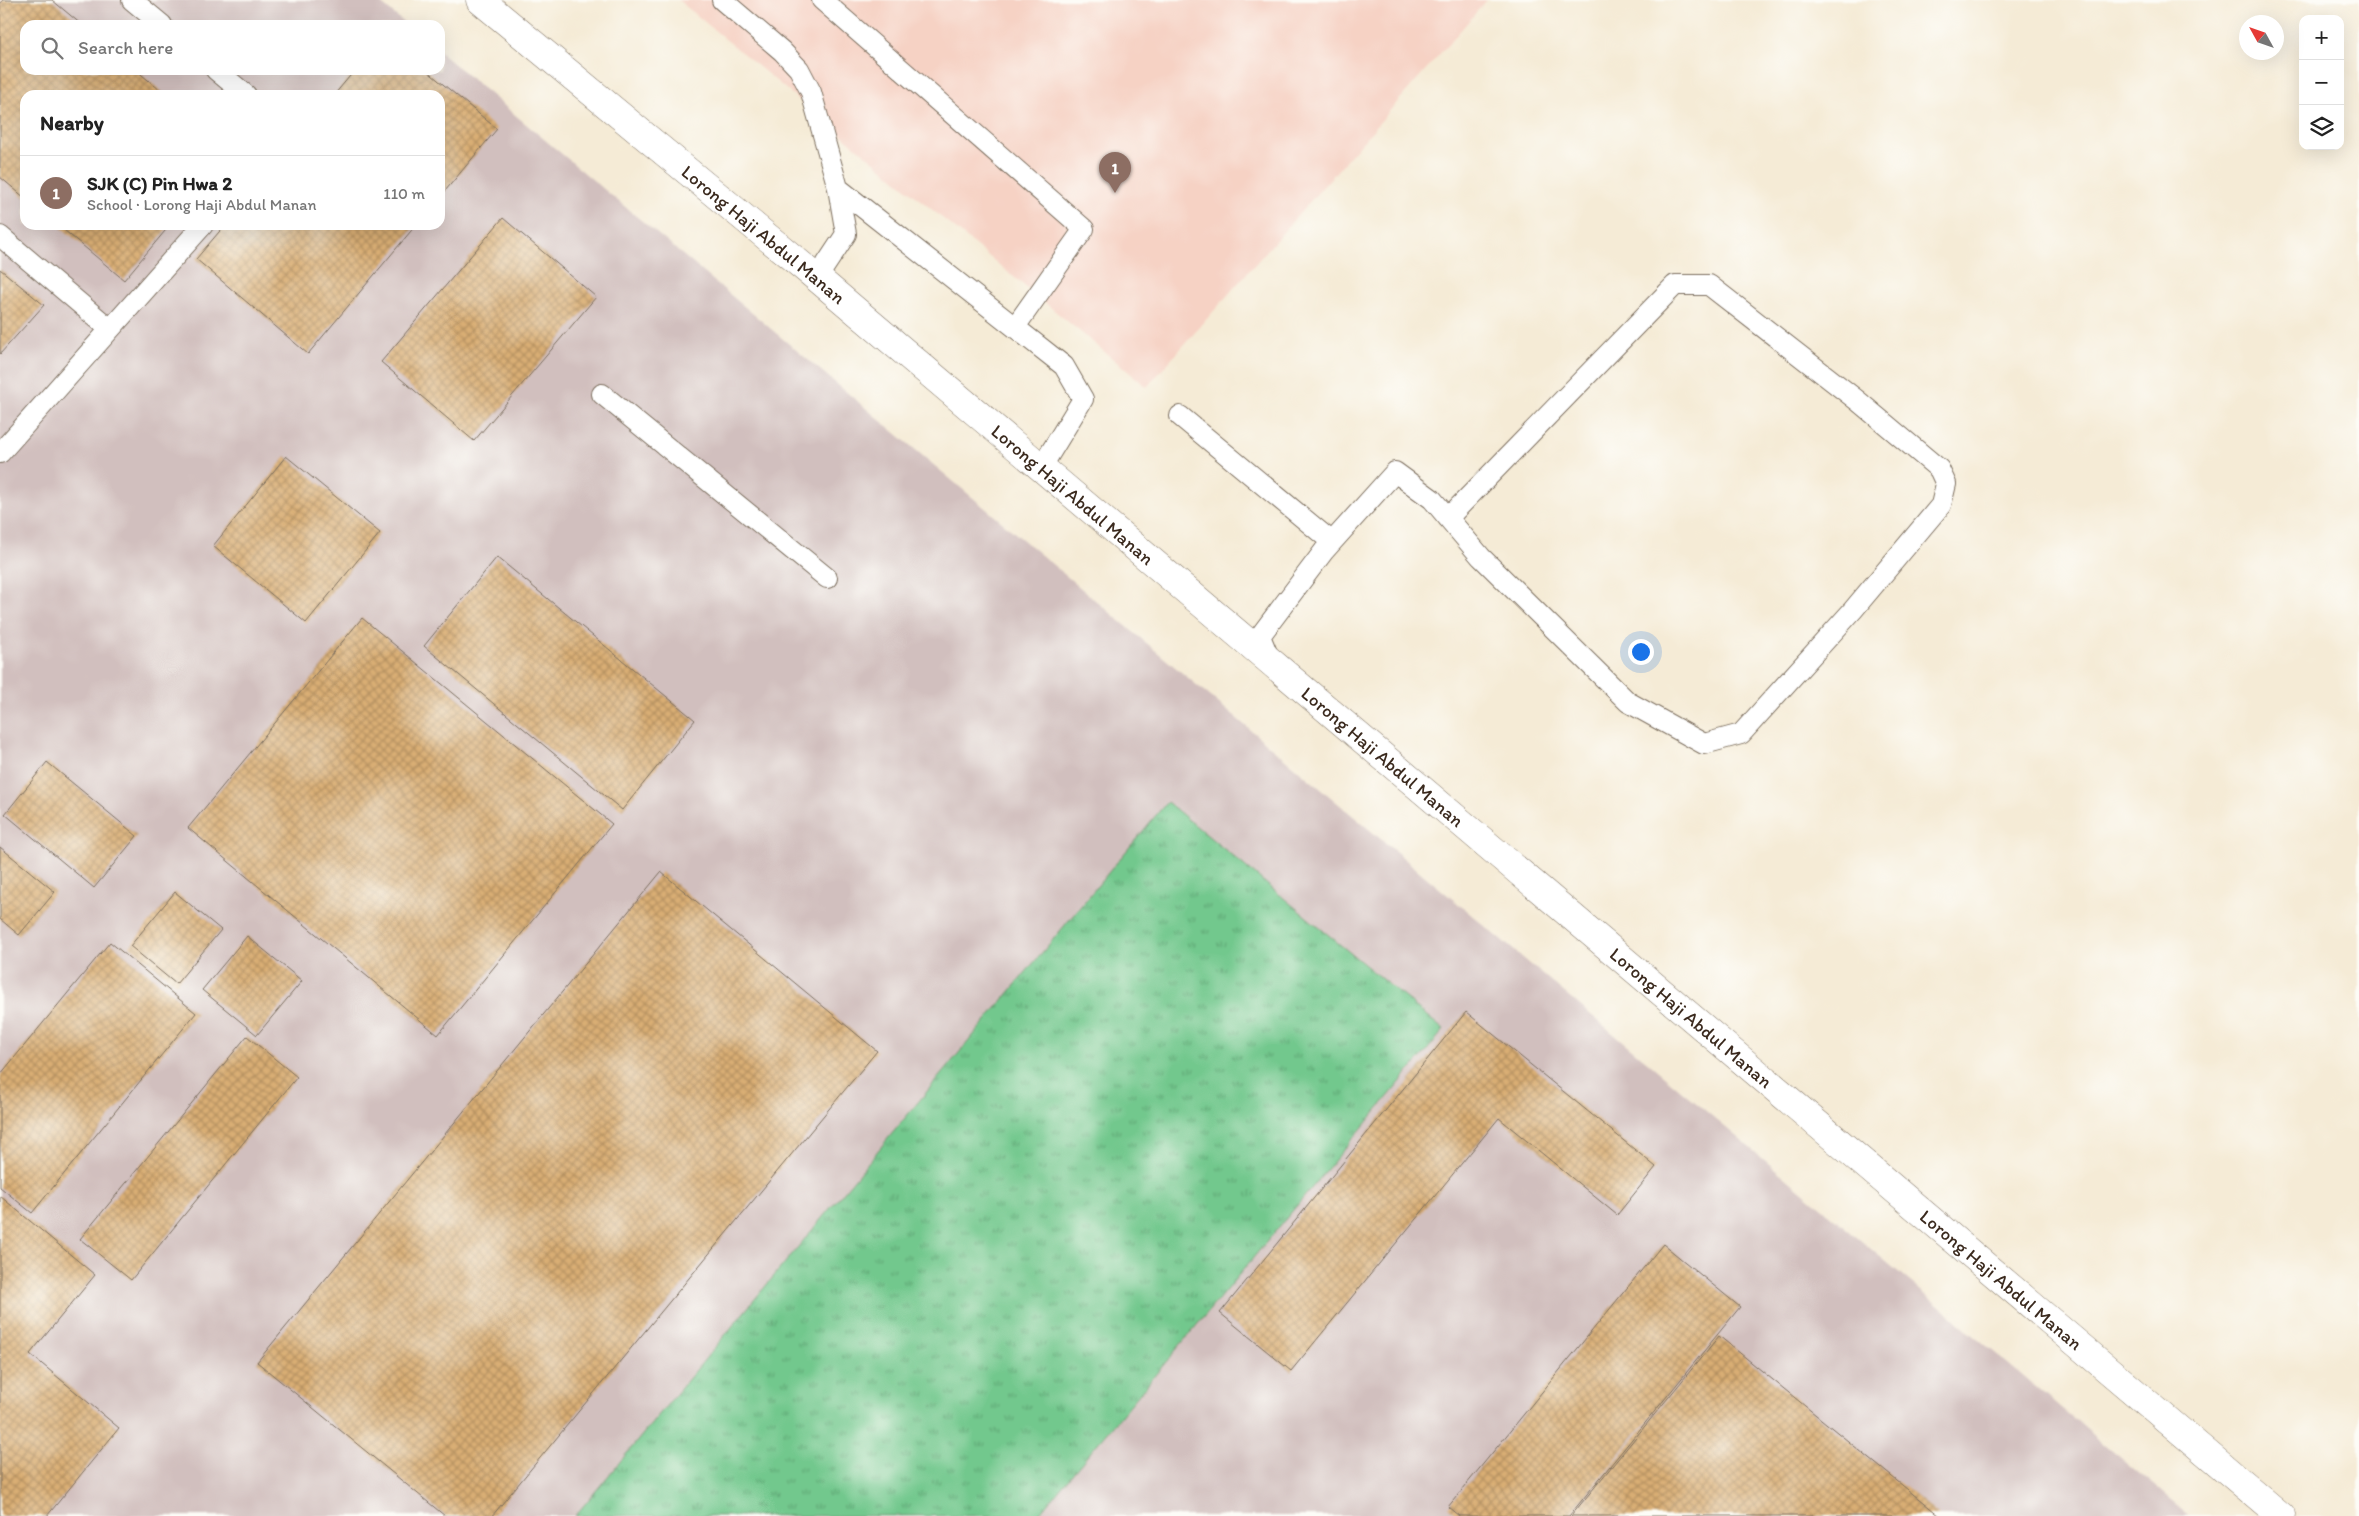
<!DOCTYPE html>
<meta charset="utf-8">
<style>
body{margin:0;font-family:Itim,sans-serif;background:#f2f2f2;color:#222}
.controls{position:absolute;right:15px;top:15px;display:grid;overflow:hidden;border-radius:10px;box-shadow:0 5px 20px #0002}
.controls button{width:45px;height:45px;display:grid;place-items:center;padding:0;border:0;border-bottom:1px solid #e0e0e0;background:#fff;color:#222;font:25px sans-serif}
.compass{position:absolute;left:2239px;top:15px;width:45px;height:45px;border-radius:50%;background:#fff;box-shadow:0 5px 20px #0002;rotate:310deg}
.you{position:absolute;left:1640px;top:651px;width:18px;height:18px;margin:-12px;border:4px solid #fff;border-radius:50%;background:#1a73e8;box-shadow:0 0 0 8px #1a73e833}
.badge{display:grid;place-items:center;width:32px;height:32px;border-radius:50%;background:#111827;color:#fff;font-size:16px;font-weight:700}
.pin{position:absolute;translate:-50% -41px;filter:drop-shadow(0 1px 2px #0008)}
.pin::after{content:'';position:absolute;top:26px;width:18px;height:15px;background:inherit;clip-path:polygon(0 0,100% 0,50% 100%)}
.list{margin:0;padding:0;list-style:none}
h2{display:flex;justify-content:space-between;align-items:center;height:65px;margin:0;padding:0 20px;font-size:21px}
h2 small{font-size:16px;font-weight:400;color:#767676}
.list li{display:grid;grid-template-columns:32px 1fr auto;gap:15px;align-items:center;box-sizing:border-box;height:75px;padding:0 20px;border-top:1px solid #e0e0e0}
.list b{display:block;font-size:19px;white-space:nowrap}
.list p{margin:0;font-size:16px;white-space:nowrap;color:#767676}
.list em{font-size:16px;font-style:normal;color:#767676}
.icon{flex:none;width:28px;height:28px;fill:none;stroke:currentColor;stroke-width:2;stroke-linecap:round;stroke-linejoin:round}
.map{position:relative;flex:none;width:2359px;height:1516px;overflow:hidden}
.search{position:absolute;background:#fff;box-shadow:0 5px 20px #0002;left:20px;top:20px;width:425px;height:55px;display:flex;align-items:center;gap:12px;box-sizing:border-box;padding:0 18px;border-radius:15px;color:#767676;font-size:19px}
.panel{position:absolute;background:#fff;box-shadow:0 5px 20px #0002;left:20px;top:90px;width:425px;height:140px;border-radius:15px}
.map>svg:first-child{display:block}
.built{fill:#f6d2c4}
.industrial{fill:#d1bfbe;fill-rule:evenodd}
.grass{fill:url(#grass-tufts);stroke:#567956}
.building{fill:url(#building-cross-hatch)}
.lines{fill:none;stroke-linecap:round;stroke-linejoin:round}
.service-casing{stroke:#7c6e5e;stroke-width:22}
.tertiary-casing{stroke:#7c6e5e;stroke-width:29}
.service{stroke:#fff;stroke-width:20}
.tertiary{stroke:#fff;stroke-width:28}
.labels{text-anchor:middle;stroke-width:5;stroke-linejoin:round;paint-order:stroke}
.street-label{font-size:19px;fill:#3b2a1e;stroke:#fdfcf7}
</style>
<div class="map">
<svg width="2359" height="1516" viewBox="0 0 2359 1516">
<defs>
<pattern id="grass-tufts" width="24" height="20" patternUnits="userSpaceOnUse" patternTransform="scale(1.25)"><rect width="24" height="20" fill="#72c88d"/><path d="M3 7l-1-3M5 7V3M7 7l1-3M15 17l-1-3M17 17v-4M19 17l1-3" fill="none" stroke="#5fa373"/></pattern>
<pattern id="building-cross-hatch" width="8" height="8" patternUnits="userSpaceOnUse" patternTransform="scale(1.25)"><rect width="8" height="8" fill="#d9ae75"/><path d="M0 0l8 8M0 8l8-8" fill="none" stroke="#b18e5f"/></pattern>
</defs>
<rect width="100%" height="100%" fill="#fdfcf7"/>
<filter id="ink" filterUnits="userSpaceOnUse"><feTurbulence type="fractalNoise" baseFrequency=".02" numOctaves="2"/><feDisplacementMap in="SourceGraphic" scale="10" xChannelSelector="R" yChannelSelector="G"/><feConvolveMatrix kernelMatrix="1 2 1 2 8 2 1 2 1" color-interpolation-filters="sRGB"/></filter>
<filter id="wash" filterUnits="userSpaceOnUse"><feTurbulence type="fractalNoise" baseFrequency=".0096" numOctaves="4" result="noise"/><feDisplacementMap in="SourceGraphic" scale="20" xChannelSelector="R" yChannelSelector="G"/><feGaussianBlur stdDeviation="1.12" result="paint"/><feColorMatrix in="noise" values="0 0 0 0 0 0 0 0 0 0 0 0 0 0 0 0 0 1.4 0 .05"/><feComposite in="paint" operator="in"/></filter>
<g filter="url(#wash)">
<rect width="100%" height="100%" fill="#f5ebd6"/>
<!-- built -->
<path class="built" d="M678,0H1487L1147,387Z"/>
<!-- industrial -->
<path class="industrial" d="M0,0H377L407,25H25V70H440V52L2190,1516H0ZM25,95H440V225H25Z"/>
<!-- grass -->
<path class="grass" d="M1167,802L1444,1030L1037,1516H575Z"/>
<g id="blocks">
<!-- building -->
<path class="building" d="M3,0H52L82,25H25V70H136L166,95H25V198L0,177V4Z
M355,70H426L497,129L440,197V95H334Z
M503,218L596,297L474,441L381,362Z
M58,225H170L124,280Z
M225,225H416L308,354L196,259Z
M0,269L44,305L0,354Z
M286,456L380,533L306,623L213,546Z
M497,557L695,720L622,810L424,646Z
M362,618L612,824L438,1035L188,828Z
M47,762L137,836L94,888L5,814Z
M0,847L55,892L19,935L0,919Z
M661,872L877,1051L492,1516H445L257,1362Z
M175,892L221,930L176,984L130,946Z
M247,936L302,981L257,1035L202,990Z
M110,942L196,1013L32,1213L0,1187V1075Z
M1466,1012L1656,1167L1617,1215L1499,1118L1291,1371L1220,1313Z
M247,1036L297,1077L131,1280L80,1239Z
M0,1196L95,1275L30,1354L119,1428L47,1516H0Z
M1663,1244L1740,1307L1569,1516H1459L1448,1507Z
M1719,1336L1940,1516H1571Z"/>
</g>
</g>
<g filter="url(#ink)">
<use href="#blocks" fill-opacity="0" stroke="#7c6e5e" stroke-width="1"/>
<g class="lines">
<defs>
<path id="service" d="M132,0L162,25
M722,0L782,51L799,69L811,92L838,188L846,234L817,278
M822,0L1084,229L1015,327
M216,70L246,95
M838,188L1064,366L1083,399L1041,468
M0,236L110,329
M602,394L827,578
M1180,416L1332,542
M0,453L203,225
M1270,660L1260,636L1324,551L1395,472L1432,499L1481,557L1628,702L1704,744L1741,734L1853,610L1941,505L1946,484L1939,469L1858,401L1709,285H1675L1448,518"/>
<g id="tertiary">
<path id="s1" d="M480,0L817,278L2281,1516"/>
</g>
</defs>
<!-- service casing -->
<use href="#service" class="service-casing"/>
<!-- tertiary casing -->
<use href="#tertiary" class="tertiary-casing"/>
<!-- service -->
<use href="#service" class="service"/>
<!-- tertiary -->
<use href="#tertiary" class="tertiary"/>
</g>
</g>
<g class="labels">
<!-- street labels -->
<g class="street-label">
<text dy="7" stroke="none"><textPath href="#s1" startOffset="368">Lorong Haji Abdul Manan</textPath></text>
<text dy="7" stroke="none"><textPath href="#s1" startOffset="772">Lorong Haji Abdul Manan</textPath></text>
<text dy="7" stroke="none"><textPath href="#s1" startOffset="1178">Lorong Haji Abdul Manan</textPath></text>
<text dy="7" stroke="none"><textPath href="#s1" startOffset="1582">Lorong Haji Abdul Manan</textPath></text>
<text dy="7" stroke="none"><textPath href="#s1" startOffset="1988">Lorong Haji Abdul Manan</textPath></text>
</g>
</g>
</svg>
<div class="controls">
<button>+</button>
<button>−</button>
<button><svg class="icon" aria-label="layers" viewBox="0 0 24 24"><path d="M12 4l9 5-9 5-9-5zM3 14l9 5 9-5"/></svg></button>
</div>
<svg class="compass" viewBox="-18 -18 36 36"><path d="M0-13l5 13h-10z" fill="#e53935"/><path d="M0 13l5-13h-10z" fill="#767676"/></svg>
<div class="you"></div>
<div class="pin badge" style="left:1115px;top:193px;background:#8d6e63">1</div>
<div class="search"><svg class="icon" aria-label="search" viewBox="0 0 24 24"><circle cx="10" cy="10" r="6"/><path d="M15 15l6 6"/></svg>Search here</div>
<section class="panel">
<h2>Nearby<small></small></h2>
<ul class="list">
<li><span class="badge" style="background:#8d6e63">1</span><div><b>SJK (C) Pin Hwa 2</b><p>School · Lorong Haji Abdul Manan</p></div><em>110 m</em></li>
</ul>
</section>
</div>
